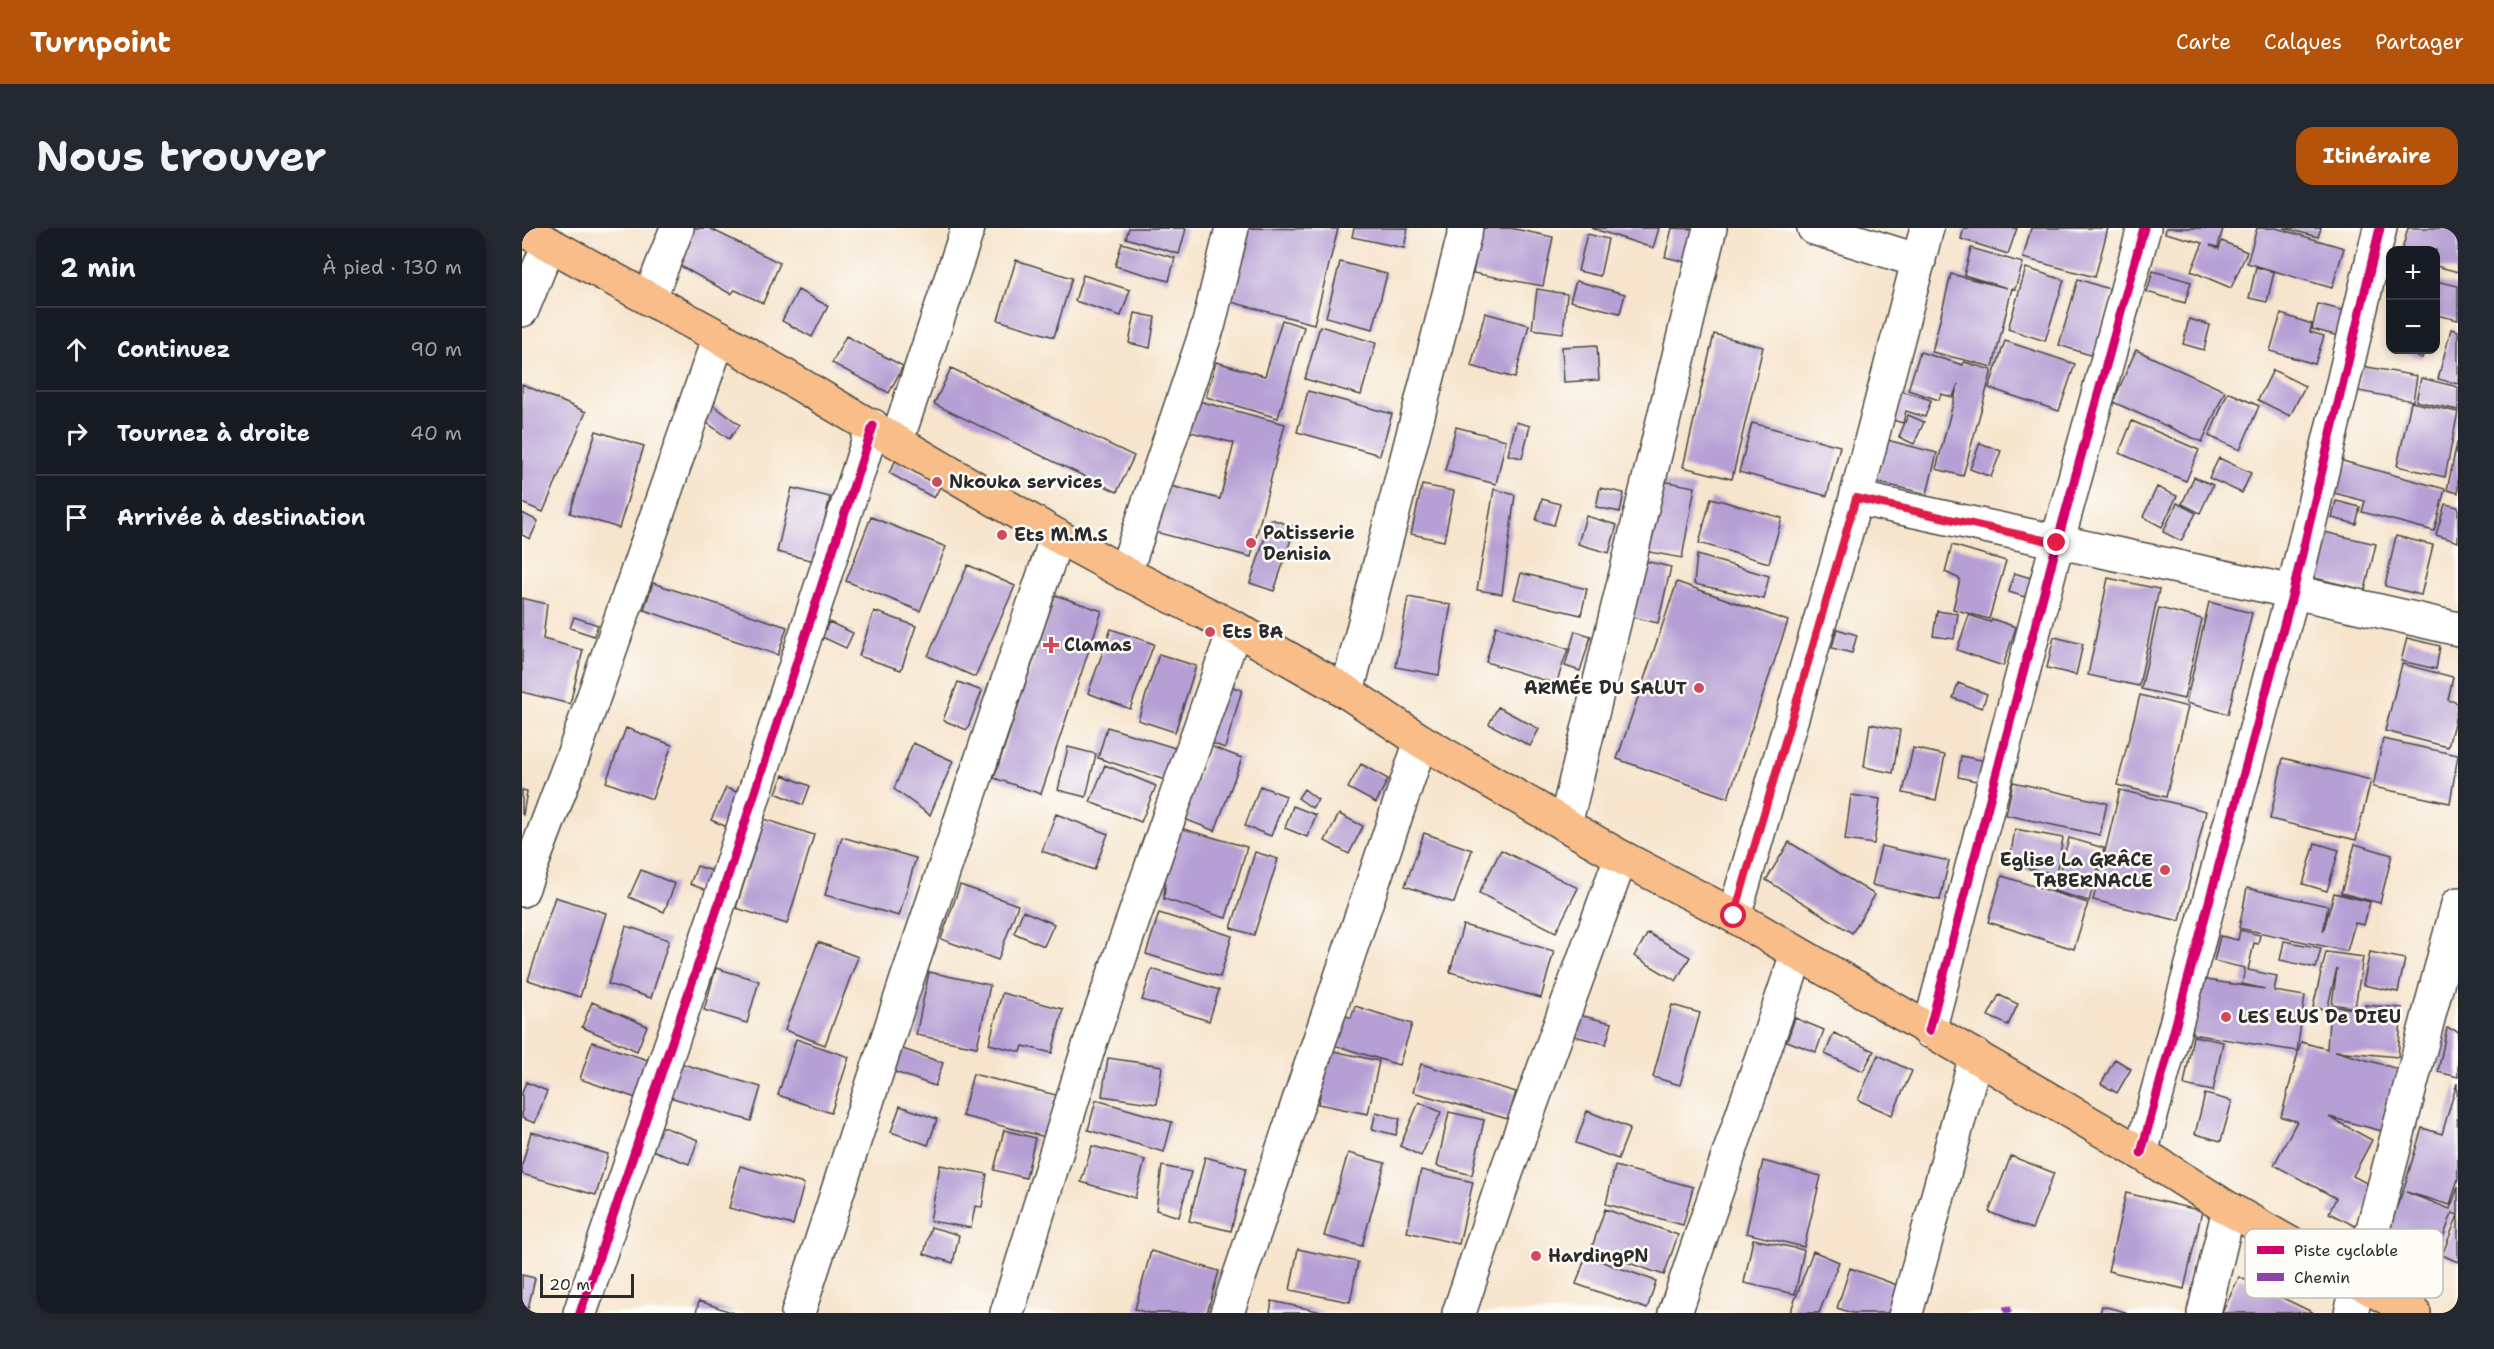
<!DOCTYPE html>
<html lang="fr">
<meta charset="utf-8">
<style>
body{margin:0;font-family:"Shantell Sans",sans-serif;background:#242831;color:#f1f3f6}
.controls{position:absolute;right:18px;top:18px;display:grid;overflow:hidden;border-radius:12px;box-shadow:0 3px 9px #0003}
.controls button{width:54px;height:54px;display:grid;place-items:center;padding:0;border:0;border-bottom:2px solid #363941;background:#171b24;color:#f1f3f6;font:30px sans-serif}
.scale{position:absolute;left:18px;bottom:15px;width:94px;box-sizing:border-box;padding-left:6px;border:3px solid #2b2b2b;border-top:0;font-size:16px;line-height:21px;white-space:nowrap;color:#2b2b2b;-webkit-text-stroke:4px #fdfcf7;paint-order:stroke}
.stop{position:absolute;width:18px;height:18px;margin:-14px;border:4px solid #e11d48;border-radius:50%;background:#fff}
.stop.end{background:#e11d48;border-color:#fff;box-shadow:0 2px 6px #0008}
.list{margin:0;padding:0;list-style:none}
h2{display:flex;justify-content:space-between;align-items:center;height:78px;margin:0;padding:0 24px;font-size:26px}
h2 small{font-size:20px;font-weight:400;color:#9ea1a6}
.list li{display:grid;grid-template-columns:39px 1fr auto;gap:18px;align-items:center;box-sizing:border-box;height:84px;padding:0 24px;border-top:2px solid #363941}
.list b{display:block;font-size:22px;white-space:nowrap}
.list em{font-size:20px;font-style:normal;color:#9ea1a6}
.icon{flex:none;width:33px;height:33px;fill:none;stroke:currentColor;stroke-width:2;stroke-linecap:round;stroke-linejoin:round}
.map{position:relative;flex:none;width:1936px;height:1085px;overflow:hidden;border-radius:18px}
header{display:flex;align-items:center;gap:36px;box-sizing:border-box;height:84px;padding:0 30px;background:#b45309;color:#fff}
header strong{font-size:28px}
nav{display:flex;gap:33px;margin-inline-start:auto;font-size:21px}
.intro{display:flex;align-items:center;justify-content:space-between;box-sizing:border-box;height:144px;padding:0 36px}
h1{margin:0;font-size:42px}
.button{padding:15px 27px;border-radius:18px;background:#b45309;color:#fff;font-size:21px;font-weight:700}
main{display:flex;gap:36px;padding:0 36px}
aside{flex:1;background:#171b24;border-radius:18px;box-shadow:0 3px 9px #0003}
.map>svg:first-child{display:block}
.building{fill:#b69fd4}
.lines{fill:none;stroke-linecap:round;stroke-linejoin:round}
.street-casing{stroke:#494743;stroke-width:36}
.highway-casing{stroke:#494743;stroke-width:36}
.street{stroke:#fff;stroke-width:33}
.highway{stroke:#f8bd89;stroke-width:33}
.quiet{stroke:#8e44ad;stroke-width:8;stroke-dasharray:15 8;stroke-linecap:butt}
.cycleway-casing{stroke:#fdfcf7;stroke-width:13}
.cycleway{stroke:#d6006c;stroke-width:9}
.route{stroke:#e11d48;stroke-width:8}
.poi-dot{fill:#d1495b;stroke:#fdfcf7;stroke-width:2}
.labels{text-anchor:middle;stroke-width:5;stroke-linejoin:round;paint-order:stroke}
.poi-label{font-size:18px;font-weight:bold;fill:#2b2b2b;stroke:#fdfcf7;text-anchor:start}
.key{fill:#fdfcf7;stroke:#bebdba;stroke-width:1.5}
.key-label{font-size:16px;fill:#2b2b2b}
</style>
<header>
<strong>Turnpoint</strong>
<nav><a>Carte</a><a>Calques</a><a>Partager</a></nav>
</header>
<div class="intro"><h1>Nous trouver</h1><a class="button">Itinéraire</a></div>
<main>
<aside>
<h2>2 min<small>À pied · 130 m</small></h2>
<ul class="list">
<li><svg class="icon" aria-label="ahead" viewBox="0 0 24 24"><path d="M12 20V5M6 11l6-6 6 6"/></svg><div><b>Continuez</b></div><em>90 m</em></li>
<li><svg class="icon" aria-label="right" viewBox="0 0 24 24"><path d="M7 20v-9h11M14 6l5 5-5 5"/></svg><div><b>Tournez à droite</b></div><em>40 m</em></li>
<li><svg class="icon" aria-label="arrive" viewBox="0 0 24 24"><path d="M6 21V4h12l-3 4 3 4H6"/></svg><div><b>Arrivée à destination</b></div></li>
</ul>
</aside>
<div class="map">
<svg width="1936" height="1085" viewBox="0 0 1936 1085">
<rect width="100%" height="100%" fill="#fdfcf7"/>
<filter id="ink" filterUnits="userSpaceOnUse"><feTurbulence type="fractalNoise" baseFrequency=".0167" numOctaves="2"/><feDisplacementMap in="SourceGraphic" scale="12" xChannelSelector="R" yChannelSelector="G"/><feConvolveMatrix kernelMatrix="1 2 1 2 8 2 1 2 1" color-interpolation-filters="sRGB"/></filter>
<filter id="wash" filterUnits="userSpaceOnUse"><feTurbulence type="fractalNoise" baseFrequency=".008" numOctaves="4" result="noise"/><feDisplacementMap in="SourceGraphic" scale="24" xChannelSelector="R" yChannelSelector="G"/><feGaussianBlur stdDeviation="1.35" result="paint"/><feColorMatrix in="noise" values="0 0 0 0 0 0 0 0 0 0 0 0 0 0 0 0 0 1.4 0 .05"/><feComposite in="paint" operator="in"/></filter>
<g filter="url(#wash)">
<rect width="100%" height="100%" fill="#f6e4cc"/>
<g id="blocks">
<!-- building -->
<path class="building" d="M164,0H187L258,35L241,75L213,62L209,66L153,35Z
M607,0H661L664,1L657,26L604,10Z
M727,0L816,1L792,96L709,74Z
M832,0H886L882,20L830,9Z
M960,0H988L1031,9L1021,58L951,45Z
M1069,0H1137L1131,20Z
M1150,0L1171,1L1164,34L1143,29Z
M1442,0H1495L1486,26L1439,11Z
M1509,0H1586L1573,49L1501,30Z
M1644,0H1701L1696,19L1688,17L1697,21L1700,13L1725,24L1709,60L1669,43L1681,15L1643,5Z
M1735,0H1754L1822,20L1810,60L1725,35Z
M1762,0H1799L1796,9Z
M1886,0H1936V44L1914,38V22H1880Z
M1065,6L1086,11L1078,48L1056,43Z
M600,15L653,30L647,53L593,38Z
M1449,20L1501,35L1493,61L1490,60L1471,139L1410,124L1429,46L1485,60L1442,47Z
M494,32L550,50L532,109L476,92Z
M818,34L865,46L851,101L804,89Z
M1734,39L1752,44L1745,74L1727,70Z
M1504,40L1542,52L1523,113L1486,101Z
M1631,43L1669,54L1663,75L1625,64Z
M561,47L608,62L599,88L553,73Z
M1556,51L1590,62L1571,128L1537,117Z
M1054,53L1103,66L1098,85L1048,73Z
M1914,53L1936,58V92L1914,87Z
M1015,61L1045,66L1041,105L1010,101Z
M276,62L306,78L290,109L260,93Z
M1796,76L1823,83L1817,108L1790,101Z
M613,85L633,89L628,120L607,115Z
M963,85L1007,97L993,150L949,138Z
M1759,86L1790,96L1788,104L1802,108L1793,136L1748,123Z
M1667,91L1688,97L1682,122L1661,116Z
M760,92L782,99L756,190L684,169L694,134L743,148Z
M798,98L854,115L839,167L783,151Z
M1929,101L1936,103V156L1916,151Z
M1192,106L1241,119L1210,251L1161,239Z
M324,108L381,138L367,165L310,135Z
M1483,113L1553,136L1537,183L1467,160Z
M1075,117L1077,152L1042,154L1040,119Z
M1614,122L1703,163L1680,214L1591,174Z
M1874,122H1903L1900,130Z
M1398,124L1441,137L1442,134L1470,142L1441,248L1414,241L1436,156L1431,169L1419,166L1417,172L1386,162Z
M1840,138L1895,148L1891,173L1836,163Z
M429,140L612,228L595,264L412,176Z
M1751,142L1783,158L1768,188L1736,172Z
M1899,150L1936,159V182L1894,173Z
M0,156L64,184L21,284L0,275Z
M1373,161L1409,172L1403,189L1384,183L1381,195L1364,190Z
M786,163L870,186L858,227L775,204Z
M1706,164L1737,178L1718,222L1687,208Z
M669,171L763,196L729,329L633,304L645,257L698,271L712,215L661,202Z
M1889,174L1936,184L1923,249L1875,238Z
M191,177L218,197L207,211L180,191Z
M1386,187L1402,194L1392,216L1377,209Z
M1610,193L1677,222L1664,253L1597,225Z
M994,194L1008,198L1000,230L986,227Z
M1230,195L1318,218L1305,268L1217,244Z
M934,199L984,212L974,256L923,243Z
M74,203L122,218L97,300L48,285Z
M1365,212L1415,225L1405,266L1354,254Z
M1458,215L1479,223L1469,249L1448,241Z
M1935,215H1936V265L1925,262Z
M1697,230L1729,245L1720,265L1687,250Z
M374,232L419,257L412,270L367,245Z
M1817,232L1923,261L1912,303L1840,284L1843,273L1808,264Z
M1672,249L1691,257L1678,285L1660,276Z
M1140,253L1173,259L1160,330L1127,324Z
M900,257L932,263L922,313L889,306Z
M1635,259L1655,268L1640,299L1621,289Z
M270,260L308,269L293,333L255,324Z
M1078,260L1102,265L1098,284L1074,279Z
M972,261L993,267L980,366L955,362Z
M1189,270L1260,290L1247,335L1177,315Z
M1020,271L1038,276L1032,297L1014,292Z
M1814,273L1838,279L1834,296L1810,290Z
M1655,275L1674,285L1659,313L1641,304Z
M1923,276L1936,279V314L1914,307Z
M0,285L16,293L8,311L0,307Z
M1064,288L1095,297L1087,325L1056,316Z
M349,289L424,319L398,383L324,353Z
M749,291L773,299L752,363L728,355Z
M1798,303L1854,316L1843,362L1788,349Z
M1874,308L1911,317L1899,367L1863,358Z
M1430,317L1484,333L1467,391L1431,381L1438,351L1423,344Z
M1175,327L1247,348L1242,371L1172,356Z
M1123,333L1149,339L1136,395L1110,389Z
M446,337L493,358L453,449L406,428Z
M999,345L1065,361L1059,387L992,371Z
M1492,345L1509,350L1503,369L1487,364Z
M1586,350L1637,361L1617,458L1566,447Z
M1155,354L1266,393L1206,570L1095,531Z
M131,355L265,399L256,427L122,382Z
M533,367L580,383L519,566L472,550Z
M886,369L929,377L917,447L874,439Z
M0,370L25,376L21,411L61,422L48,476L0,464Z
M1687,374L1730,385L1706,486L1664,475Z
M1637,380L1680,391L1662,471L1619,461Z
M352,383L394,398L379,442L337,428Z
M1415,383L1436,386L1432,411L1411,408Z
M1447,387L1468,394L1470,391L1494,399L1481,438L1435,422Z
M52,389L76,397L72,408L48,400Z
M307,394L331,405L324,420L300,409Z
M974,398L1046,421L1034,456L964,434Z
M589,401L632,416L608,481L566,465Z
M1315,401L1335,407L1330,425L1310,420Z
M1053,403L1069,408L1058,443L1043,438Z
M1532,409L1561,416L1554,447L1525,440Z
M1885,410L1918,418L1914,441L1879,433Z
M637,426L674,438L653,504L616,492Z
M1880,436L1931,449L1926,472L1936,475V479L1926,519L1863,503Z
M436,454L460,463L445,502L421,492Z
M695,454L720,462L703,520L678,511Z
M1436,455L1465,466L1460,480L1431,470Z
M1618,467L1666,479L1644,569L1595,557Z
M976,479L1017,501L1008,518L967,496Z
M1348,496L1378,502L1371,545L1342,539Z
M585,499L653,520L643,552L576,530Z
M104,500L150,517L130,571L84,554Z
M1861,511L1936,527L1928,575L1851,559Z
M391,515L431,533L408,587L372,561Z
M688,518L720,530L693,603L660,590Z
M546,519L574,526L564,569L536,562Z
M1391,520L1423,527L1414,572L1381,565Z
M1439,528L1464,533L1459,554L1436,549Z
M1761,530L1849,552L1834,612L1748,591Z
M839,536L866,551L854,575L826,560Z
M583,537L634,558L619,594L568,574Z
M261,547L288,558L281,577L254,565Z
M1491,554L1585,575L1578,607L1484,587Z
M738,558L764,568L749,608L723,598Z
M204,560L220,566L205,599L189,592Z
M782,561L796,572L790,580L776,570Z
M0,562L5,563L1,587L0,586Z
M1598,562L1684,583L1658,693L1571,672Z
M1329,567L1358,571L1352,616L1323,612Z
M771,578L794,587L785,609L763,600Z
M534,586L586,606L572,642L520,623Z
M817,586L841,598L827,626L803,613Z
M242,591L292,607L265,696L214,680Z
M647,597L725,619L704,690L642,671Z
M1493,601L1541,610L1534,646L1487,637Z
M902,605L950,622L932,675L883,658Z
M320,609L394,630L377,688L303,667Z
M1547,610L1582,620L1567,673L1532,663Z
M1267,614L1353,667L1330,705L1244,652Z
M1793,615L1817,622L1805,663L1781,656Z
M1833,616L1870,627L1858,675L1819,665Z
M1359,618L1427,633L1418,672L1350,657Z
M979,622L1056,660L1034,704L957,665Z
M733,624L756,631L732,707L709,700Z
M175,638L191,643L184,662L168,656Z
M119,642L153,656L142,684L107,669Z
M1480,648L1566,675L1552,721L1466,694Z
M438,657L496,677L476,732L419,711Z
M1725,660L1806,678L1801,704L1812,665L1848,674L1842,697L1833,695L1825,723L1717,700Z
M33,669L84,685L58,769L6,752Z
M501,683L532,696L522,718L492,705Z
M637,685L710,708L698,749L624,726Z
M941,697L1032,723L1019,770L928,744Z
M104,698L147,712L129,770L86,756Z
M1718,702L1738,707L1736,716L1732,715L1726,742L1755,748L1752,763L1783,768L1775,823L1670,806L1678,751L1743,761L1720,756L1723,740L1692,733L1698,708L1716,712Z
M1126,705L1168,729L1154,753L1112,728Z
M1762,713L1799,720L1794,740L1758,732Z
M296,714L336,729L303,817L263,802Z
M1804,724L1841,729L1833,780L1810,776L1815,740L1805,782L1791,779Z
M1848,724L1883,731L1876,764L1841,757Z
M194,740L237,753L225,795L182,782Z
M630,741L697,762L687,793L620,772Z
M407,744L468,757L455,819L394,807Z
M480,765L541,781L530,825L501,818L499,824L467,816Z
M1477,767L1496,776L1486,797L1466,788Z
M70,774L125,798L115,823L60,799Z
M1150,777L1178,785L1158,857L1131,849Z
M1843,777L1880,780L1876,829L1813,823L1876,841L1860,903L1807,889L1850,912L1831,948L1854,960L1833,998L1807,985L1814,970L1752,937L1775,893L1759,889L1779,814L1805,821L1808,778L1842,782Z
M833,778L890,796L877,837L812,817L822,787L829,790Z
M1053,786L1090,795L1084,816L1048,807Z
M1273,790L1302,802L1294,824L1265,813Z
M1925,800L1936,803V849L1916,844Z
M1312,805L1352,823L1341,843L1303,826Z
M1671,808L1701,814L1691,863L1662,857Z
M274,811L327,829L309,885L256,867Z
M70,814L126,832L114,870L58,851Z
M375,819L421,835L413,858L367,842Z
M807,822L857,833L846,886L796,876Z
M1356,827L1390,843L1370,887L1336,872Z
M586,830L640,838L635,876L580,868Z
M1593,831L1609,841L1595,865L1579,856Z
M154,834L239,859L229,893L144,868Z
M899,836L994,864L986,891L891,864Z
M451,846L534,867L524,909L440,888Z
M4,854L25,863L13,895L0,890V865Z
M1935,855L1936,951L1928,977L1884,964L1928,981L1936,959V1034L1920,1027L1936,987L1930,985L1915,1027L1864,1007L1881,963L1900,900L1920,906Z
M1683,866L1710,873L1699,913L1673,906Z
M574,872L650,894L642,924L566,902Z
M897,874L919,884L899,928L878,918Z
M378,878L415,891L406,917L369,904Z
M1065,883L1108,900L1096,931L1054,915Z
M854,884L878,891L874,907L850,901Z
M927,884L962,892L950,947L915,938Z
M136,897L176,912L167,936L127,921Z
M482,902L513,910L504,950L472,942Z
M9,904L86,926L74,967L0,946V937Z
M570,918L623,932L613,970L559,954Z
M826,925L863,935L840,1018L802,1008Z
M1489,928L1532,945L1510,1001L1467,984Z
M683,929L724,940L709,1003L667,993Z
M1241,933L1299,948L1282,1019L1224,1005Z
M418,937L465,946L460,979L453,978L449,1000L408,993Z
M218,938L282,956L271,997L207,980Z
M640,938L669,944L657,989L634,982Z
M1093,938L1171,959L1161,997L1084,976Z
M899,942L951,954L937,1016L885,1004Z
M1604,965L1680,983L1662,1061L1586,1043Z
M1083,981L1156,1007L1142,1047L1069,1022Z
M409,999L437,1007L431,1035L402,1026Z
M1231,1011L1282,1022L1273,1066L1222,1055Z
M776,1021L836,1034L828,1074L768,1062Z
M629,1023L697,1043L685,1085H626L613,1081Z
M1291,1023L1317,1034L1297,1085H1268Z
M1064,1028L1134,1053L1125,1081L1054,1056Z
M1328,1040L1375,1057L1366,1085H1330L1315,1080Z
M0,1047L13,1050L5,1085H0Z
M1717,1049L1792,1085H1700Z
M177,1073L212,1085H174Z
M750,1073L800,1084V1085H748Z
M1580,1078L1604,1084V1085H1578Z"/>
</g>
</g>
<g filter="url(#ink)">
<use href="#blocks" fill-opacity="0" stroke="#494743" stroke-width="1.5"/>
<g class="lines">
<defs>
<path id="street" d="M1292,0L1397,33
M128,69L155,0
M0,82L27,16
M375,212L446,0
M1334,270C1535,315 1736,354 1936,401
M603,345L687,95L710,0
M825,464L944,0
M1043,597L1188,0
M0,662L52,525L197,109
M1212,688L1334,270L1405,0
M1407,803L1535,315L1622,0
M1619,925L1771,364L1858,0
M58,1085L200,666L351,198
M276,1085L384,754L535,308
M485,1085L567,818L713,400
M705,1085L899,513
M937,1085L984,945L1099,629
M1153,1085L1275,726
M1384,1085L1454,828
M1682,1085L1707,981
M1829,1085L1936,676"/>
<path id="highway" d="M0,1L197,109L535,308L603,345L713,400L825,464L899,513L1099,629L1212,688L1619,925L1707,981L1892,1085"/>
</defs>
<!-- street casing -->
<use href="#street" class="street-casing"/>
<!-- highway casing -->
<use href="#highway" class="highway-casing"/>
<!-- street -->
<use href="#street" class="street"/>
<!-- highway -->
<use href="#highway" class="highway"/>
<!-- quiet -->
<path class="quiet" d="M1485,1078L1486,1085"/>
<defs>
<path id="cycleway" d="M1407,803L1535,315L1622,0
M1619,925L1771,364L1858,0
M58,1085L200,666L351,198"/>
</defs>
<!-- cycleway casing -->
<use href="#cycleway" class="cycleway-casing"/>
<!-- cycleway -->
<use href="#cycleway" class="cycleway"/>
</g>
</g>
<g class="lines" filter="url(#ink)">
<!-- route -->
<path class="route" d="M1212,688L1334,270L1535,315"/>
</g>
<!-- markers -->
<g class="poi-dot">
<circle cx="415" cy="254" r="6"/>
<circle cx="480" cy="307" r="6"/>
<circle cx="729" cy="315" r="6"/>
<circle cx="688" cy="404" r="6"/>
<path d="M526 408h6v6h6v6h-6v6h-6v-6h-6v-6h6z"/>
<circle cx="1177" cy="460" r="6"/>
<circle cx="1643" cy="642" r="6"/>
<circle cx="1704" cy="789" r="6"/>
<circle cx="1014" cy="1028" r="6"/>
</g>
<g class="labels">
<!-- poi labels -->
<g class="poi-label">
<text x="427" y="260">Nkouka services</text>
<text x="741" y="311">Patisserie<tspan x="741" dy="21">Denisia</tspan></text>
<text x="492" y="313">Ets M.M.S</text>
<text x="700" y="410">Ets BA</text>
<text x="542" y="423">Clamas</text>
<text x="1165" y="466" text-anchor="end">ARMÉE DU SALUT</text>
<text x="1631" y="638" text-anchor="end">Eglise La GRÂCE<tspan x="1631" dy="21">TABERNACLE</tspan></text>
<text x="1716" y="795">LES ELUS De DIEU</text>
<text x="1026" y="1034">HardingPN</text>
</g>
</g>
<!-- legend -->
<rect x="1723" y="1001" width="198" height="69" rx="9" class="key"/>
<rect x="1735" y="1018" width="27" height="8" fill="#d6006c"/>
<rect x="1735" y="1045" width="27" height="8" fill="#8e44ad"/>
<g class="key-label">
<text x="1772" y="1028">Piste cyclable</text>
<text x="1772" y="1055">Chemin</text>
</g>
</svg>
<div class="controls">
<button>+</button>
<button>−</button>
</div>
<div class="scale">20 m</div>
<div class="stop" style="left:1212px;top:688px"></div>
<div class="stop end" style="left:1535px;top:315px"></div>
</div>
</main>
